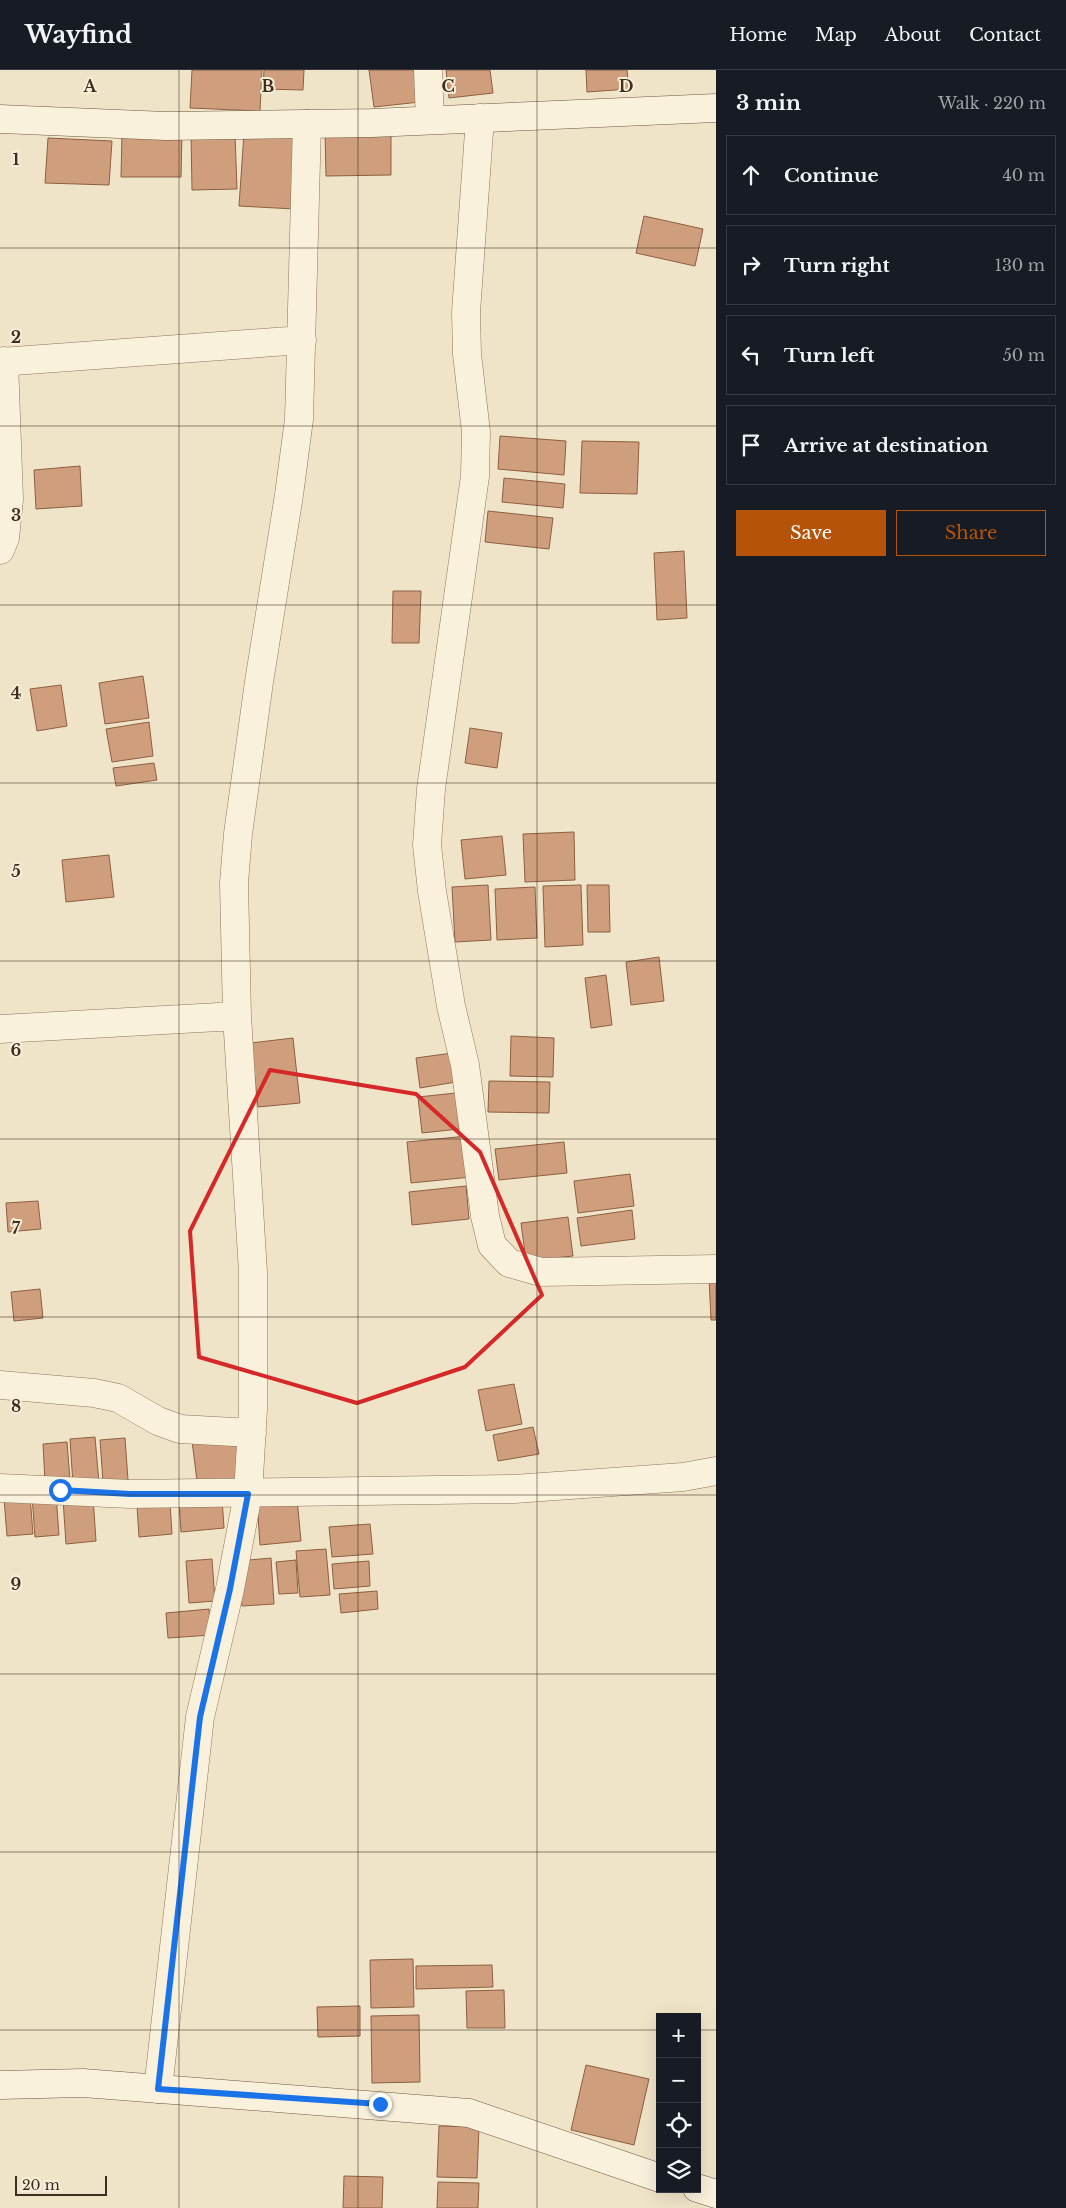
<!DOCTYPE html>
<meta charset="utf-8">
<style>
body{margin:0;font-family:"Libre Baskerville",serif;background:#242831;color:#f1f3f6}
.controls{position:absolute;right:15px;bottom:15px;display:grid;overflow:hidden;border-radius:0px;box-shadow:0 5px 20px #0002}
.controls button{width:45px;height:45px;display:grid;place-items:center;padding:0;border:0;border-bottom:1px solid #363941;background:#171b24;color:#f1f3f6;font:25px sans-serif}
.scale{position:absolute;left:15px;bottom:12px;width:92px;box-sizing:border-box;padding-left:5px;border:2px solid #3d2e20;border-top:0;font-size:14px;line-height:18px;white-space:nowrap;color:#3d2e20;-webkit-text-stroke:4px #f7eed8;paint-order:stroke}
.stop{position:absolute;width:15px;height:15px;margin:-11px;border:4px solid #1a73e8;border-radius:50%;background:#fff}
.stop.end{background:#1a73e8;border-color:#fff;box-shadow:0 1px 5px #0008}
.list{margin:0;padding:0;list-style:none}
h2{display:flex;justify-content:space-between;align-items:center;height:65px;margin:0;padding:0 20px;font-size:21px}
h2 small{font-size:16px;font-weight:400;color:#9ea1a6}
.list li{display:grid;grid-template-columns:32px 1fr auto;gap:15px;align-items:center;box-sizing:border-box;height:80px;margin:0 10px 10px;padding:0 10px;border:1px solid #363941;border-radius:0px}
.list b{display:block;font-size:19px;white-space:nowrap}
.list em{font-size:16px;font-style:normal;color:#9ea1a6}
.actions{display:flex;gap:10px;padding:15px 20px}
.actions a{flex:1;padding:11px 0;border:1px solid #b45309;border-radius:0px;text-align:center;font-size:18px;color:#b45309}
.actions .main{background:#b45309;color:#fff}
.icon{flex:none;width:28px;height:28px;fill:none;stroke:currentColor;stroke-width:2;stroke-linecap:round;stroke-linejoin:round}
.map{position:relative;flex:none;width:716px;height:2138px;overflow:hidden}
header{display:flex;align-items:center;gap:30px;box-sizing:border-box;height:70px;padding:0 25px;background:#171b24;border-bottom:1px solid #363941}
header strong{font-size:24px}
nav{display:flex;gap:28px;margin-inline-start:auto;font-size:18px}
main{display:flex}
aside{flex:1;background:#171b24}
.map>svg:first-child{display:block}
.building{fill:#cf9f7d;stroke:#8d5f41}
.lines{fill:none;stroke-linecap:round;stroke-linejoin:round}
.street-casing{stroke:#8d765c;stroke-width:29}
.secondary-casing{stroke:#6f573f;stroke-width:29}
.street{stroke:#faf1dc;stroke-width:28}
.secondary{stroke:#faf1dc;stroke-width:28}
.route{stroke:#1a73e8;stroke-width:6}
.marked{fill:none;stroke:#d62828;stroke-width:4;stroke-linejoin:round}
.grid{fill:none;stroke:#3d2e20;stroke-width:1;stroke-opacity:0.55}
.grid-label{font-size:16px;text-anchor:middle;font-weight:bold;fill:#3d2e20;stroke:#f7eed8;stroke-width:4;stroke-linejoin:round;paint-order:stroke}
</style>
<header>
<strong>Wayfind</strong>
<nav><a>Home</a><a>Map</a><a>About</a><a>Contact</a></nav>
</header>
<main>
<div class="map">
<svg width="716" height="2138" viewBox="0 0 716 2138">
<rect width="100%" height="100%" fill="#f0e4c8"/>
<!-- building -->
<path class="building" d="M192,0H262L260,41L190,38Z
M264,0H304L303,20L263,19Z
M369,0H416L420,32L374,37Z
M446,0H490L493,23L449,28Z
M586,0H627L629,19L587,22Z
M182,62L181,107H121L122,63Z
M391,62V105L326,106L325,63Z
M244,63L299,67L294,139L239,136Z
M235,64L237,119L192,120L191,65Z
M48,68L112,71L109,115L45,113Z
M644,146L703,159L695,196L636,183Z
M500,366L566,371L564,405L498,399Z
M582,371L639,372L637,424L580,423Z
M80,396L82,436L36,439L34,400Z
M504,408L565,414L563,438L502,432Z
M488,441L553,448L549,479L485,472Z
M684,481L687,548L657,550L654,483Z
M393,521H421L419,573H392Z
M143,606L149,648L105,654L99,613Z
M61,615L67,656L37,661L30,619Z
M149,652L153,686L112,692L106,659Z
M470,658L502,663L497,698L465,693Z
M154,693L157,710L116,716L113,698Z
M574,762L575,810L525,812L523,764Z
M502,766L506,805L465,809L461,770Z
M109,785L114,827L66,832L62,790Z
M488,815L491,870L455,872L452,817Z
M581,815L583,875L545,877L543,816Z
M587,815H609L610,862H588Z
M535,817L537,868L497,870L495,819Z
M659,887L664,931L631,935L626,892Z
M606,905L612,955L591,958L585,908Z
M511,966L554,968L553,1007L510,1006Z
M293,968L300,1033L258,1037L251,973Z
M452,983L456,1012L420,1018L416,988Z
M489,1011L550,1012L549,1043L488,1042Z
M465,1022L469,1058L422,1063L418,1027Z
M467,1066L471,1107L411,1113L407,1072Z
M564,1072L567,1103L499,1110L495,1079Z
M630,1104L634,1136L578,1143L574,1111Z
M466,1116L469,1149L412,1155L409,1122Z
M38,1131L41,1159L8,1162L6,1133Z
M632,1140L635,1169L581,1176L577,1148Z
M568,1147L573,1186L526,1191L521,1153Z
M716,1207V1250H711L709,1208Z
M40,1219L43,1248L14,1251L11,1222Z
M514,1314L522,1354L486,1361L478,1320Z
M533,1357L539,1384L498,1391L493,1365Z
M235,1366L241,1414L198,1419L192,1371Z
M95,1367L99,1413L73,1415L70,1369Z
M125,1368L128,1410L103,1412L100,1370Z
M67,1372L70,1410L45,1412L43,1374Z
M56,1424L59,1465L35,1467L32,1426Z
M30,1426L33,1464L7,1466L4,1428Z
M93,1427L96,1471L66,1474L63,1429Z
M222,1428L224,1458L181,1462L179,1432Z
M297,1428L301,1471L260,1475L257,1431Z
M170,1433L172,1464L139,1467L137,1436Z
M370,1454L373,1484L332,1487L329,1457Z
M326,1479L330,1525L300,1527L296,1481Z
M271,1488L274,1534L242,1536L238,1491Z
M212,1489L215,1531L189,1533L186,1491Z
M296,1490L298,1523L279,1524L276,1492Z
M369,1491L370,1516L334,1519L332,1494Z
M377,1521L378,1539L341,1543L339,1524Z
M209,1539L211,1565L168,1568L166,1543Z
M413,1889L414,1937L371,1938L370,1890Z
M492,1895L493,1917L416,1919V1896Z
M504,1920L505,1958H467L466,1921Z
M360,1936V1966L318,1967L317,1937Z
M419,1945L420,2012L372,2013L371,1946Z
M586,1995L649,2009L634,2075L571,2060Z
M439,2056L479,2057L477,2108L437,2107Z
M344,2106L383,2107L382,2138H343Z
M438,2112L479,2113L478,2138H437Z"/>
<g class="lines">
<defs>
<path id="street" d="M428,0L430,50
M480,48L466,242L467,284L476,362L475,406L431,719L427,775L432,821L451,936L465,995L485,1146L492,1175L509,1193L541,1202L716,1199
M0,292L302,270
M0,480L5,468L9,429L4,291
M0,959L237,946
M0,1315L94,1323L118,1328L158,1351L180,1359L252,1363
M0,1418L130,1424L514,1419L683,1407L716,1401
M158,2019L200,1647L230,1519L248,1424L253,1339V1202L237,946L234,813L238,764L259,612L289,425L299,349L307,54"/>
<path id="secondary" d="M0,49L166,56L372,53L716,38
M0,2015L83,2013L469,2043L660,2108
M697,2118L716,2124"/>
</defs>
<!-- street casing -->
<use href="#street" class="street-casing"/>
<!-- secondary casing -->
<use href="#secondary" class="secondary-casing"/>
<!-- street -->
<use href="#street" class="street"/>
<!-- secondary -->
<use href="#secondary" class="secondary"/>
</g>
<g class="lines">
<!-- route -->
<path class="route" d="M60,1420L130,1424H248L230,1519L200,1647L158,2019L380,2034"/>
</g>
<!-- marked area -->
<path class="marked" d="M270,1000L416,1024L480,1082L542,1225L465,1297L357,1333L199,1287L190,1161Z"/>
<!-- grid -->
<path class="grid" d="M179,0V2138M358,0V2138M537,0V2138M0,178H716M0,356H716M0,535H716M0,713H716M0,891H716M0,1069H716M0,1247H716M0,1425H716M0,1604H716M0,1782H716M0,1960H660M697,1960H716"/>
<g class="grid-label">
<text x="90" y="22">A</text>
<text x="268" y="22">B</text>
<text x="448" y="22">C</text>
<text x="626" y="22">D</text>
<text x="16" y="95">1</text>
<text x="16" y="273">2</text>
<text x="16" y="451">3</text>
<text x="16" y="629">4</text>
<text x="16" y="807">5</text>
<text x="16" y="986">6</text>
<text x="16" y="1164">7</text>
<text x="16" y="1342">8</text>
<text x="16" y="1520">9</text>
</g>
</svg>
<div class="controls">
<button>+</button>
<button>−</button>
<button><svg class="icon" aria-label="locate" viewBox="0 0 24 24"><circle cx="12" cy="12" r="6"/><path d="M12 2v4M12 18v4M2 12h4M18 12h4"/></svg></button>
<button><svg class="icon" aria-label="layers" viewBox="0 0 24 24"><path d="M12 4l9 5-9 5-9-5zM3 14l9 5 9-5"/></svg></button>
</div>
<div class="scale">20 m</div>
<div class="stop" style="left:60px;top:1420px"></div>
<div class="stop end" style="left:380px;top:2034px"></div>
</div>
<aside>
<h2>3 min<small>Walk · 220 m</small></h2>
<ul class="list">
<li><svg class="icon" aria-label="ahead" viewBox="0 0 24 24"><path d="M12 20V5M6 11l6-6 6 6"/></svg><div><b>Continue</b></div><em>40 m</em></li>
<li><svg class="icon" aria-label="right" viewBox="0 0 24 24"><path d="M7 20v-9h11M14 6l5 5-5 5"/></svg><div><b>Turn right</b></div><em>130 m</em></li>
<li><svg class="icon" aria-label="left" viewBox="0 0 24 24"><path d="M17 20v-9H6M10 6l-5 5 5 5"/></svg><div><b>Turn left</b></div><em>50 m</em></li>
<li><svg class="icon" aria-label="arrive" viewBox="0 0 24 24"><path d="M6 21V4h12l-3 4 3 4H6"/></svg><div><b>Arrive at destination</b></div></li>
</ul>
<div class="actions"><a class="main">Save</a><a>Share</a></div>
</aside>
</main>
